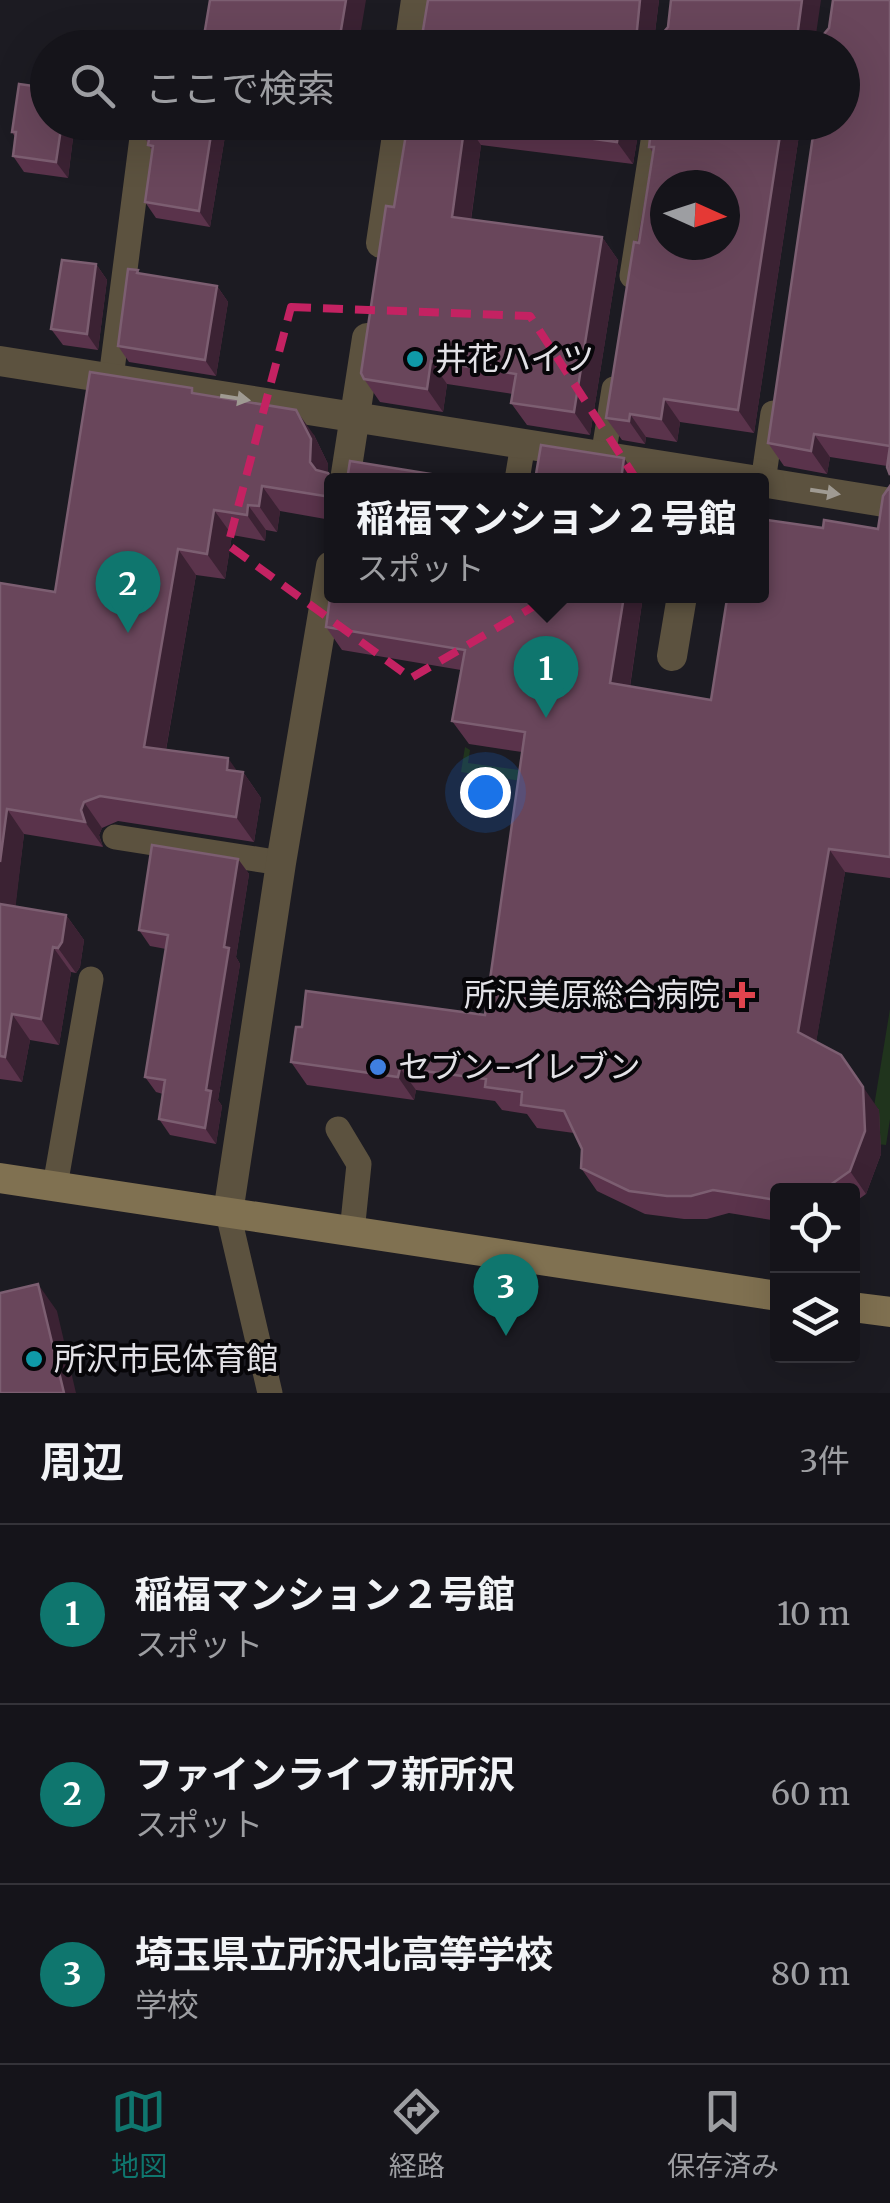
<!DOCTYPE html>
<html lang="ja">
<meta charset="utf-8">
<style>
body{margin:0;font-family:Merriweather,"Noto Sans JP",serif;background:#222127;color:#f1f3f6}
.controls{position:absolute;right:30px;bottom:30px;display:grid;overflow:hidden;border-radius:10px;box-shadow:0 10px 40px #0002}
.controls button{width:90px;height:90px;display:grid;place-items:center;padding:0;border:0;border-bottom:2px solid #343339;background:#15141a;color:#f1f3f6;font:50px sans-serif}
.compass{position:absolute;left:650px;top:170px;width:90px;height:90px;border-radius:50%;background:#15141a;box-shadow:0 10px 40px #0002;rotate:93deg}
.you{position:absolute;left:485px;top:792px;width:35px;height:35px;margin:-25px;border:8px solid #fff;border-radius:50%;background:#1a73e8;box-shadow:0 0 0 15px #1a73e833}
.badge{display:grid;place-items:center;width:65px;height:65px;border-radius:50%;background:#0f766e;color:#fff;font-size:32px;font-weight:700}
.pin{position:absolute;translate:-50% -82px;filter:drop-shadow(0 2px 5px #0008)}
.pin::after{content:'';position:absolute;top:52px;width:35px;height:30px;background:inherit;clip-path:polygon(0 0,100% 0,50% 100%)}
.popup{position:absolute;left:324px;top:473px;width:445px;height:130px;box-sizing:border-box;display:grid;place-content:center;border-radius:10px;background:#15141a;filter:drop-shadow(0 2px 8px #0005);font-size:32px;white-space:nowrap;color:#9d9ea2}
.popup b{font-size:38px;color:#f1f3f6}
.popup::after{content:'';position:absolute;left:50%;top:100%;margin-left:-20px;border:20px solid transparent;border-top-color:#15141a}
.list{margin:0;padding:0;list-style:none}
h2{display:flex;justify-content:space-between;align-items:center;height:130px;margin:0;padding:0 40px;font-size:42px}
h2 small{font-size:32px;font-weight:400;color:#9d9ea2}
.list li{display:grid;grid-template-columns:65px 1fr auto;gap:30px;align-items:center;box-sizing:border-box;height:180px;padding:0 40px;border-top:2px solid #343339}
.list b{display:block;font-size:38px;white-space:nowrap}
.list p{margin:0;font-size:32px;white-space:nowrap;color:#9d9ea2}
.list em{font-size:32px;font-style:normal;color:#9d9ea2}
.icon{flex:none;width:55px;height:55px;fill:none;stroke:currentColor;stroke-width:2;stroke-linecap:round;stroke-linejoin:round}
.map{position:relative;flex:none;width:890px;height:1393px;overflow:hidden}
.search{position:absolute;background:#15141a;box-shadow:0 10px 40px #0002;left:30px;right:30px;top:30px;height:110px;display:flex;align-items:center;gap:25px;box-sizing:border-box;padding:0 35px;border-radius:55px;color:#9d9ea2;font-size:38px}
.sheet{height:670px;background:#15141a}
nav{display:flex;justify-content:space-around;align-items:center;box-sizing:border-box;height:140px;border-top:2px solid #343339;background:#15141a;font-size:28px;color:#9d9ea2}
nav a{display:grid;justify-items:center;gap:5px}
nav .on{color:#0f766e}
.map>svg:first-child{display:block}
.green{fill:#20341d}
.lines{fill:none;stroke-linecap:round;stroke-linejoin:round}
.lane{stroke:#5c523f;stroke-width:25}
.street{stroke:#5c523f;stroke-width:30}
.secondary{stroke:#807151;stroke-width:30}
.wall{fill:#5a334b}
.shaded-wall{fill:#3b2233}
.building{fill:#69465b;stroke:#7c5e71;stroke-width:2.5;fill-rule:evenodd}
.oneway{fill:#9f9a92}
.marked{fill:none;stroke:#c42262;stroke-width:8;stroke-dasharray:20 12;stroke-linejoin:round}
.culture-dot{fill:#0f9aa8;stroke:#070609;stroke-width:4}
.health-dot{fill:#e0444e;stroke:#070609;stroke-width:4}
.shop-dot{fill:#3f7fe0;stroke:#070609;stroke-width:4}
.labels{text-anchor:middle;stroke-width:8;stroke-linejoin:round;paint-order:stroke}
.poi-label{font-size:32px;fill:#e2e1e6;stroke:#070609;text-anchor:start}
</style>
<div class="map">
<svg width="890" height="1393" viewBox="0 0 890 1393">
<rect width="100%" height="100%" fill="#1c1b22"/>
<!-- green -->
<path class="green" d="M465,747L470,750L468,763L616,783L622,796L461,772Z
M890,1009V1119L886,1145L868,1143Z"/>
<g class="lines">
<!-- lane -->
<path class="lane" d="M632,276L656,122
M111,378L144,122
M603,457L614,389
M517,480L523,444
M763,482L773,413
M115,837L281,863
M338,1129L359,1164L352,1232
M55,1186L91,979
M228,1213L270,1393"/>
<!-- street -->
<path class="street" d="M409,48L416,0
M381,243L399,122
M0,361L752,480
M345,480L367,338
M761,482L890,503
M672,656L682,596
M228,1213L281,863L331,566"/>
<!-- secondary -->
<path class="secondary" d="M0,1178L778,1296
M852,1307L890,1312"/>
</g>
<!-- wall -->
<path class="wall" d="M428,0H659L654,40L818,41L890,0V475L887,466L830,457L827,474L784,466L768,443L842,48H420Z
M48,122H75L68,178L24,172L13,156L15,137L12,132Z
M146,122H221L226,130L210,227L156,218L145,202L152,151L145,138Z
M239,122H268L267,127Z
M273,122H342L340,134Z
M408,122H640L633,164L481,145L471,220L602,237L618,260L590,435L527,425L511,403L513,394L447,384L443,412L380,402L364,379Z
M652,122H801L754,433L680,422L677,442L646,437L645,444L622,440L606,418L653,153L649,147Z
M96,264L107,280L98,350L63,345L51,329Z
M141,274L217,286L228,302L216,376L129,362L118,346Z
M196,393L314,435L328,464V473L331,480V520L280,511L277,532L266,530L265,541L232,535L225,579L196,575L166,750L243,772L261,798L254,842L118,821L102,828L99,835L103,847L24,834L15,907L66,915L84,940L80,967L76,973L71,972L59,1045L30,1040L22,1082L0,1079V583L55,592Z
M890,486V878L845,872L816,1042L879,1110L881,1154L866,1194L852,1204V1190H778V1221L729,1213L707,1219H684L645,1214L597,1191L581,1168L582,1149L574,1133L537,1128L527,1114L502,1110L495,1101L416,1090L414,1100L307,1085L291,1062L485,1015L522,752L469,744L452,721L461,670L342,650L326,627L331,596H643L630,687L711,700L740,601L823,528L878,529Z
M238,859L249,874L236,957L240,964L218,1100L222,1106L216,1144L170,1135L159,1119L163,1094L156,1092L145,1077L166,949L150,946L139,930Z"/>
<!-- shaded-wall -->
<path class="shaded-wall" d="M346,0H366L358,48H338Z
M640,0H659L653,48H649L637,30Z
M802,0H821L814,48H810L798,30Z
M62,122H75L68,178L56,162Z
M213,122H221L226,130L210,227L199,211Z
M332,122H342L340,134Z
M465,122L481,145L468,240L452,217Z
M620,122H640L633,164L617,142Z
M782,122H801L754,433L738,410Z
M602,237L618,260L590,435L574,412Z
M96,264L107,280L98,350L87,334Z
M217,286L228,302L216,376L205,360Z
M431,361L447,384L443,412L427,389Z
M664,399L680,422L677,442L661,419Z
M296,410L314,435L328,464V488L310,462Z
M630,414L646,437L645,444L629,421Z
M814,434L830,457L827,474L811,451Z
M624,458L639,480H621Z
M262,486L280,511L277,532L259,506Z
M248,505L266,530L265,541L247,515Z
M214,510L232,535L225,579L207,554Z
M178,549L196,575L162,772L144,747Z
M624,596H643L627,706L610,683Z
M228,758L242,778L243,772L261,798L254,842L236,817L227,770Z
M84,802L102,828L99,835L103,847L85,822L81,810Z
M7,809L24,834L13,929L0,911V862Z
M829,849L845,872L814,1055L798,1032Z
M238,859L249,874L236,957L240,964L218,1100L222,1106L216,1144L205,1128L206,1090L224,947Z
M66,915L84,940L80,967L76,973L58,948Z
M53,947L71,972L59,1045L41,1019Z
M12,1014L30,1040L22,1082L5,1057Z
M841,1055L879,1110L881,1154L866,1194L850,1171Z
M400,1068L416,1090L414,1100L398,1077Z
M38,1284L57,1311L76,1393H64Z"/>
<!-- building -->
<path class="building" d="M210,0H346L338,48H202Z
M428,0H640L637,30L643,38L657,40L668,27L671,0H802L798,30L803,38L818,41L829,28L833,0H890V475L887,467L890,446L814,434L811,451L768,443L815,122H842V48H420Z
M19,84L48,88V122H62L56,162L13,156L16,132H12Z
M146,122H213L199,211L145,202L153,146L148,145L149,139L145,138Z
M408,122H465L452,217L602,237L574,412L511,403L516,374L431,361L427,389L364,379L361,373L386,206L394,207Z
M470,122H620L617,142Z
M652,122H782L738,410L664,399L661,419L630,414L629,421L606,418L634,242L639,243L654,147H649ZM665,185H725V245H665Z
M62,260L96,264L87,334L51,329Z
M128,269L138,270L137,273L217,286L205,360L118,346Z
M90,372L192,388V393L296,410L311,439L310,462L316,470L328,473L332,480L331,497L262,486L259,506L248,505L247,515L214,510L207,554L178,549L144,747L228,758L227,770L243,772L236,817L100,796L84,802L81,810L85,822L7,809L0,862V583L55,592Z
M541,445L624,458L621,480H535Z
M350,461L456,478V480H347Z
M890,486V857L829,849L798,1032L841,1055L863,1087L865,1131L850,1171L823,1190H778V1200H776L713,1190L691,1196H667L629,1191L581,1168L582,1149L564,1111L521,1105L522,1092L485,1087L486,1079L400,1068L398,1077L291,1062L296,1027H302L306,991L485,1015L525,732L452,721L465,650L326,627L331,590V596H624L610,683L711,700L727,599L740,601L741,596H761V519L823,528L824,520L878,529L883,496Z
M152,845L238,859L224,947L229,948L206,1090L211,1091L205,1128L159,1119L165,1080L145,1077L168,935L139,930Z
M0,904L66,915L62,942L58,948L53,947L41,1019L12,1014L5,1057L0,1056Z
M38,1284L64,1393H0V1293Z"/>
<!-- one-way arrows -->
<defs><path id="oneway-solid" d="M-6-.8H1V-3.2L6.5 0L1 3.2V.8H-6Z" transform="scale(2.5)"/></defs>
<g class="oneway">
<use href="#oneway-solid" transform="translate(235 398) rotate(9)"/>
<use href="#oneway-solid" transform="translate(825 492) rotate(9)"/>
</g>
<!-- marked area -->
<path class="marked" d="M291,307L530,316L668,528L411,678L228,545Z"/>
<!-- markers -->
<g class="culture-dot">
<circle cx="415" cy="359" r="10"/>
<circle cx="34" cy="1359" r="10"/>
</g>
<path class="health-dot" d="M737 980h10v10h10v10h-10v10h-10v-10h-10v-10h10z"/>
<circle class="shop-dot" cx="378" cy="1067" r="10"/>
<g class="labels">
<!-- poi labels -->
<g class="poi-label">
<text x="435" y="370">井花ハイツ</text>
<text x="720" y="1006" text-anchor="end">所沢美原総合病院</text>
<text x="398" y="1078">セブン-イレブン</text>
<text x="54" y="1370">所沢市民体育館</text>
</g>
</g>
</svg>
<div class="controls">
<button><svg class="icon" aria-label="locate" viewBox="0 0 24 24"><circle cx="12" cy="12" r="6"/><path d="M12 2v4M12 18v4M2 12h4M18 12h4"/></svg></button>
<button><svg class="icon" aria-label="layers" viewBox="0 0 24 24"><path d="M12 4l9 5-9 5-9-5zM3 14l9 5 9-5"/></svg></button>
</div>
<svg class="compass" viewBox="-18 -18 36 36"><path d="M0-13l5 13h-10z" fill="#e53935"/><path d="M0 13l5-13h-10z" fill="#9d9ea2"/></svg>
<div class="you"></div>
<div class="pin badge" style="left:546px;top:718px">1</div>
<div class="popup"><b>稲福マンション２号館</b>スポット</div>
<div class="pin badge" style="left:128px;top:633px">2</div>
<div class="pin badge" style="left:506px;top:1336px">3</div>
<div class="search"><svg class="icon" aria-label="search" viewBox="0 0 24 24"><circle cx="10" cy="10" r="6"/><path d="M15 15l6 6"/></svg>ここで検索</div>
</div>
<section class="sheet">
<h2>周辺<small>3件</small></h2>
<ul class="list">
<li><span class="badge">1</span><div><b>稲福マンション２号館</b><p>スポット</p></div><em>10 m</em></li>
<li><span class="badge">2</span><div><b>ファインライフ新所沢</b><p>スポット</p></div><em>60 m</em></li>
<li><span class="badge">3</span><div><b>埼玉県立所沢北高等学校</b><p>学校</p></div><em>80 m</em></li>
</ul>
</section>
<nav>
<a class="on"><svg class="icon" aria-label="map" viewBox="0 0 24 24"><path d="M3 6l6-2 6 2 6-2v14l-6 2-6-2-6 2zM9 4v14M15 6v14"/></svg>地図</a>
<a><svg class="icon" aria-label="directions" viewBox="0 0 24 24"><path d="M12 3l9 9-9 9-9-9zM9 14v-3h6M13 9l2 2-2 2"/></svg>経路</a>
<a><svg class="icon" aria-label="saved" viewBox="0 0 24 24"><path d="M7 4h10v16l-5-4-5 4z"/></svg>保存済み</a>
</nav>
